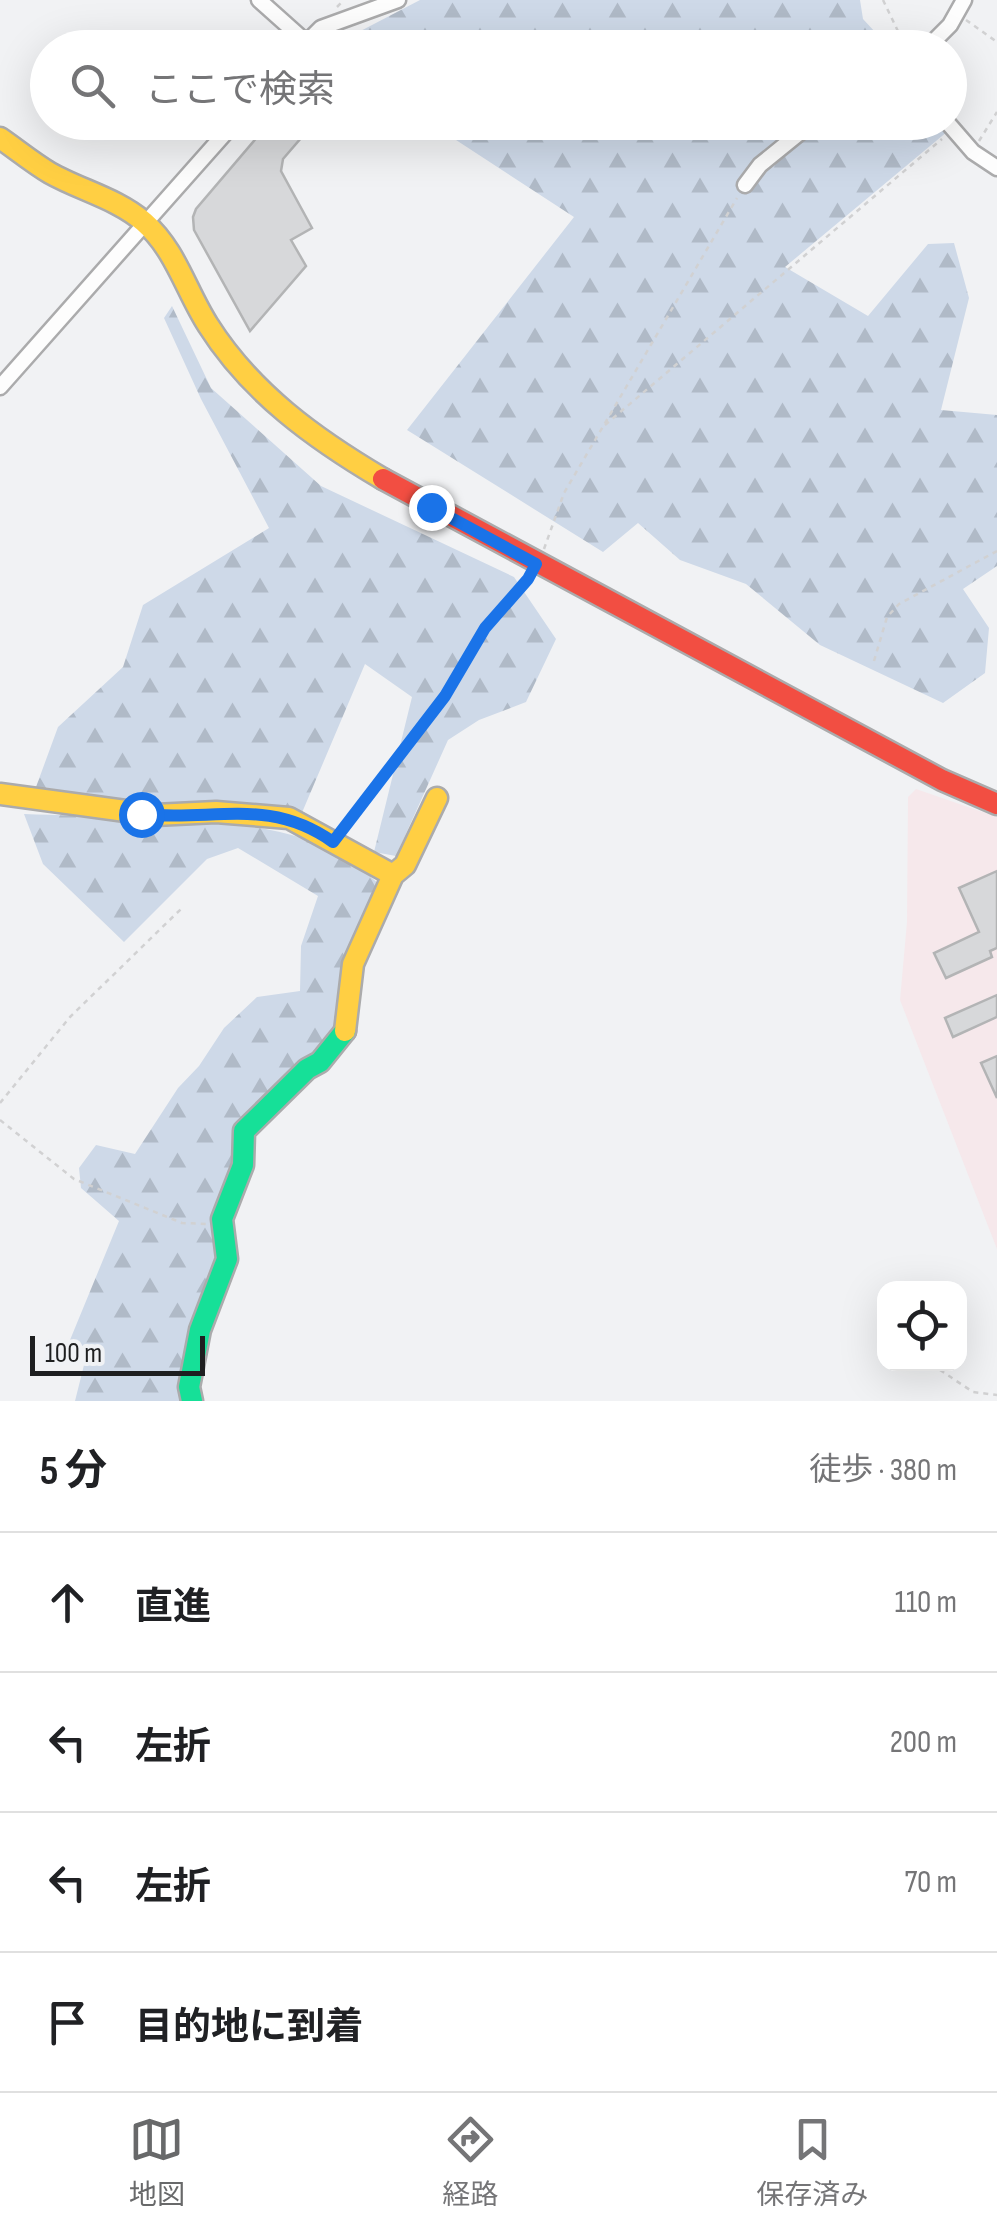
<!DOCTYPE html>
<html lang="ja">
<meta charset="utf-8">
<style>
body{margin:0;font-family:"Sofia Sans Condensed","Noto Sans JP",sans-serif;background:#f6f6f6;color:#202124}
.controls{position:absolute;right:30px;bottom:30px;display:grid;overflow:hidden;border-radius:20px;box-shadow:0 10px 40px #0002}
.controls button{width:90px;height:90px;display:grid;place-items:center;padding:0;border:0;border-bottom:2px solid #e0e0e0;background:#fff;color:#202124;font:50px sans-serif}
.scale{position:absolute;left:30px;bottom:25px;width:175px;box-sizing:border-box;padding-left:10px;border:5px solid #1e1f20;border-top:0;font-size:28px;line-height:35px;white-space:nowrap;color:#1e1f20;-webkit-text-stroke:8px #f0f2f5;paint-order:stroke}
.stop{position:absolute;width:30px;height:30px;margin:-22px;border:8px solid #1a73e8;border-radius:50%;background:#fff}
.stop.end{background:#1a73e8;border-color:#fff;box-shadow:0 2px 10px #0008}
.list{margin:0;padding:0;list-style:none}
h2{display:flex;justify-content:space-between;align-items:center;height:130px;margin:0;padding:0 40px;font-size:42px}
h2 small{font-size:32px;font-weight:400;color:#757577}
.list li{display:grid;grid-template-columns:65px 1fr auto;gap:30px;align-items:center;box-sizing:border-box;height:140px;padding:0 40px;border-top:2px solid #e0e0e0}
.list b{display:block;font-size:38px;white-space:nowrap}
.list em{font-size:32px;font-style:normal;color:#757577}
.icon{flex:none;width:55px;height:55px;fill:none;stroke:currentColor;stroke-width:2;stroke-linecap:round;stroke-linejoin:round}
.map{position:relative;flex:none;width:997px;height:1401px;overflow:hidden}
.search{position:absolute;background:#fff;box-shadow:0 10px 40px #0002;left:30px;right:30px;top:30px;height:110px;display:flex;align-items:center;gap:25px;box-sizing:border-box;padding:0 35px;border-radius:55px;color:#757577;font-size:38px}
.sheet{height:690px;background:#fff}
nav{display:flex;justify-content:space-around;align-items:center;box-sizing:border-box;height:140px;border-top:2px solid #e0e0e0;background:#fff;font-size:28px;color:#757577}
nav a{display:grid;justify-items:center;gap:5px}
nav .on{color:#68696a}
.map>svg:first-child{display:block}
.industrial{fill:#f6e8eb}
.forest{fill:url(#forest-firs)}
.building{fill:#d7d8da;stroke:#b3b4b5;stroke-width:2.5}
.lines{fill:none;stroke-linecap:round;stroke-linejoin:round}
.street-casing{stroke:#ababac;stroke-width:19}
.fast-casing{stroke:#ababac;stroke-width:25}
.slow-casing{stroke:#ababac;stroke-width:25}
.jam-casing{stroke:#ababac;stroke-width:25}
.path{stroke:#d1d1d2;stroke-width:2.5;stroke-dasharray:5 5;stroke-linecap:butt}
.street{stroke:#fdfdfd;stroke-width:14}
.fast{stroke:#16e098;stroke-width:20}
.slow{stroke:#ffcf43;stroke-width:20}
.jam{stroke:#f24e42;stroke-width:20}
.route{stroke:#1a73e8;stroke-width:12}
</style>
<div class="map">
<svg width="997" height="1401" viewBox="0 0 997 1401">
<defs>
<pattern id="forest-firs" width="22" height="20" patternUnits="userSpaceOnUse" patternTransform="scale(2.5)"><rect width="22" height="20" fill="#ced9e8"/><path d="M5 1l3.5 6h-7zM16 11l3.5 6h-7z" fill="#b0bac7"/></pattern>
</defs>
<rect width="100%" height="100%" fill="#f1f2f4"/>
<!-- industrial -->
<path class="industrial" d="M916,789L997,817V1249L900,1000L907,922L908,797Z"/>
<!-- forest -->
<path class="forest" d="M420,0H860L863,19L889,47L359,48L349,37Z
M430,123H942L948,131L785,267L868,316L928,244L954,243L969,298L941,410L997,415V566L963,589L989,628L985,673L943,703L820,645L746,584L680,560L638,523L603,552L407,430L574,217Z
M172,306L211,388L321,486L514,577L556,639L526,702L479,720L448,740L396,856L374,852L412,697L365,664L301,815L151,809L36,787L58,727L123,667L143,605L269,528L201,399L164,318Z
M24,814C115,818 265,811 343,855C356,862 368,875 379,884L335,1036L239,1126L221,1257L186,1401H75L88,1349L70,1340L119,1221L81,1188L79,1168L96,1145L135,1154L178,1088L199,1066L224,1028L257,997L300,991L301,946L318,896L238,848L207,859L124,942L43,864Z"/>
<!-- building -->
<path class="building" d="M270,122H284L301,138L283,159L281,171L312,228L291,240L306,266L250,331L194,230L193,217L196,209Z
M997,871V948L990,951L992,957L946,978L934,953L979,932L959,888Z
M997,995V1017L953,1037L945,1018Z
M997,1056V1098L981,1063Z"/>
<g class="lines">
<defs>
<path id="street" d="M259,0L306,42
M301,48L321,28L398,0
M927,48L950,25L964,0
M947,122L973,152L997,168
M745,185L760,165L813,122
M0,387L235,122"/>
<path id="fast" d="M192,1401L189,1387L200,1330L227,1259L222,1219L243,1165L244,1131L307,1069L320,1062L345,1031"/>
<path id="slow" d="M0,138C16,149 33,163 50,173C80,190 118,199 144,222C176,250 186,291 208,325C251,393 315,439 383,479
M0,794L155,815L216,812L289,818L393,875
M345,1031L353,964L393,875L405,865L437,798"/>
<path id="jam" d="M383,479L942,780L997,804"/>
</defs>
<!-- street casing -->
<use href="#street" class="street-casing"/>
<!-- fast casing -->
<use href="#fast" class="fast-casing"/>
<!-- slow casing -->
<use href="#slow" class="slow-casing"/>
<!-- jam casing -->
<use href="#jam" class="jam-casing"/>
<!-- path -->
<path class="path" d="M883,0L906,48
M337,7L344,0
M966,20L997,42
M979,141L997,112
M605,425L942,139
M544,549L564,493L737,198
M874,661L887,617L899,604L997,551
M343,829L445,696L485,628L529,578
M0,1103L70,1017L181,909
M0,1120L74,1179L182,1223L209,1224
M940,1370L973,1392L997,1395"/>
<!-- street -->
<use href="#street" class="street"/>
<!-- fast -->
<use href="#fast" class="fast"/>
<!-- slow -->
<use href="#slow" class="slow"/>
<!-- jam -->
<use href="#jam" class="jam"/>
</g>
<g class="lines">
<!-- route -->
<path class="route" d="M141,814C212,822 268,796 333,842L445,696L485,628L528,579L536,564L431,507"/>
</g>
</svg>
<div class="controls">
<button><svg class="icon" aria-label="locate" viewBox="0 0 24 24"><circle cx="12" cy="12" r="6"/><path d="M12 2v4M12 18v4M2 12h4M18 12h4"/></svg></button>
</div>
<div class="scale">100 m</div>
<div class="stop" style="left:141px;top:814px"></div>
<div class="stop end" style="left:431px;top:507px"></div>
<div class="search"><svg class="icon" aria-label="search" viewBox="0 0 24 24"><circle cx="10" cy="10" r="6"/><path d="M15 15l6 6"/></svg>ここで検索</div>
</div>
<section class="sheet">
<h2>5 分<small>徒歩 · 380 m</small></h2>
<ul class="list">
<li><svg class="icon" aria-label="ahead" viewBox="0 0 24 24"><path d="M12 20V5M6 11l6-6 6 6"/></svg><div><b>直進</b></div><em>110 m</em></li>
<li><svg class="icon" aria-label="left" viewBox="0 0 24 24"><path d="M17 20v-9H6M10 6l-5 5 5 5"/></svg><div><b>左折</b></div><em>200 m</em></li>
<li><svg class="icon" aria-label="left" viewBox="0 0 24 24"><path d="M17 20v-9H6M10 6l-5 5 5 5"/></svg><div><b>左折</b></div><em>70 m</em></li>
<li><svg class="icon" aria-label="arrive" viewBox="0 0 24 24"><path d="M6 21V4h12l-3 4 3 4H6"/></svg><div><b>目的地に到着</b></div></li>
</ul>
</section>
<nav>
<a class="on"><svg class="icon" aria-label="map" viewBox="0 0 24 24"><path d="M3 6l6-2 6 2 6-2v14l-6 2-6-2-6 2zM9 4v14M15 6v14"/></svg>地図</a>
<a><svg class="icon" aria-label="directions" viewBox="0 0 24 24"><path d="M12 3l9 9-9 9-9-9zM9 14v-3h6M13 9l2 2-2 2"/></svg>経路</a>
<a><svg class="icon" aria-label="saved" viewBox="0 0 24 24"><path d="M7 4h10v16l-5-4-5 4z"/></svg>保存済み</a>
</nav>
